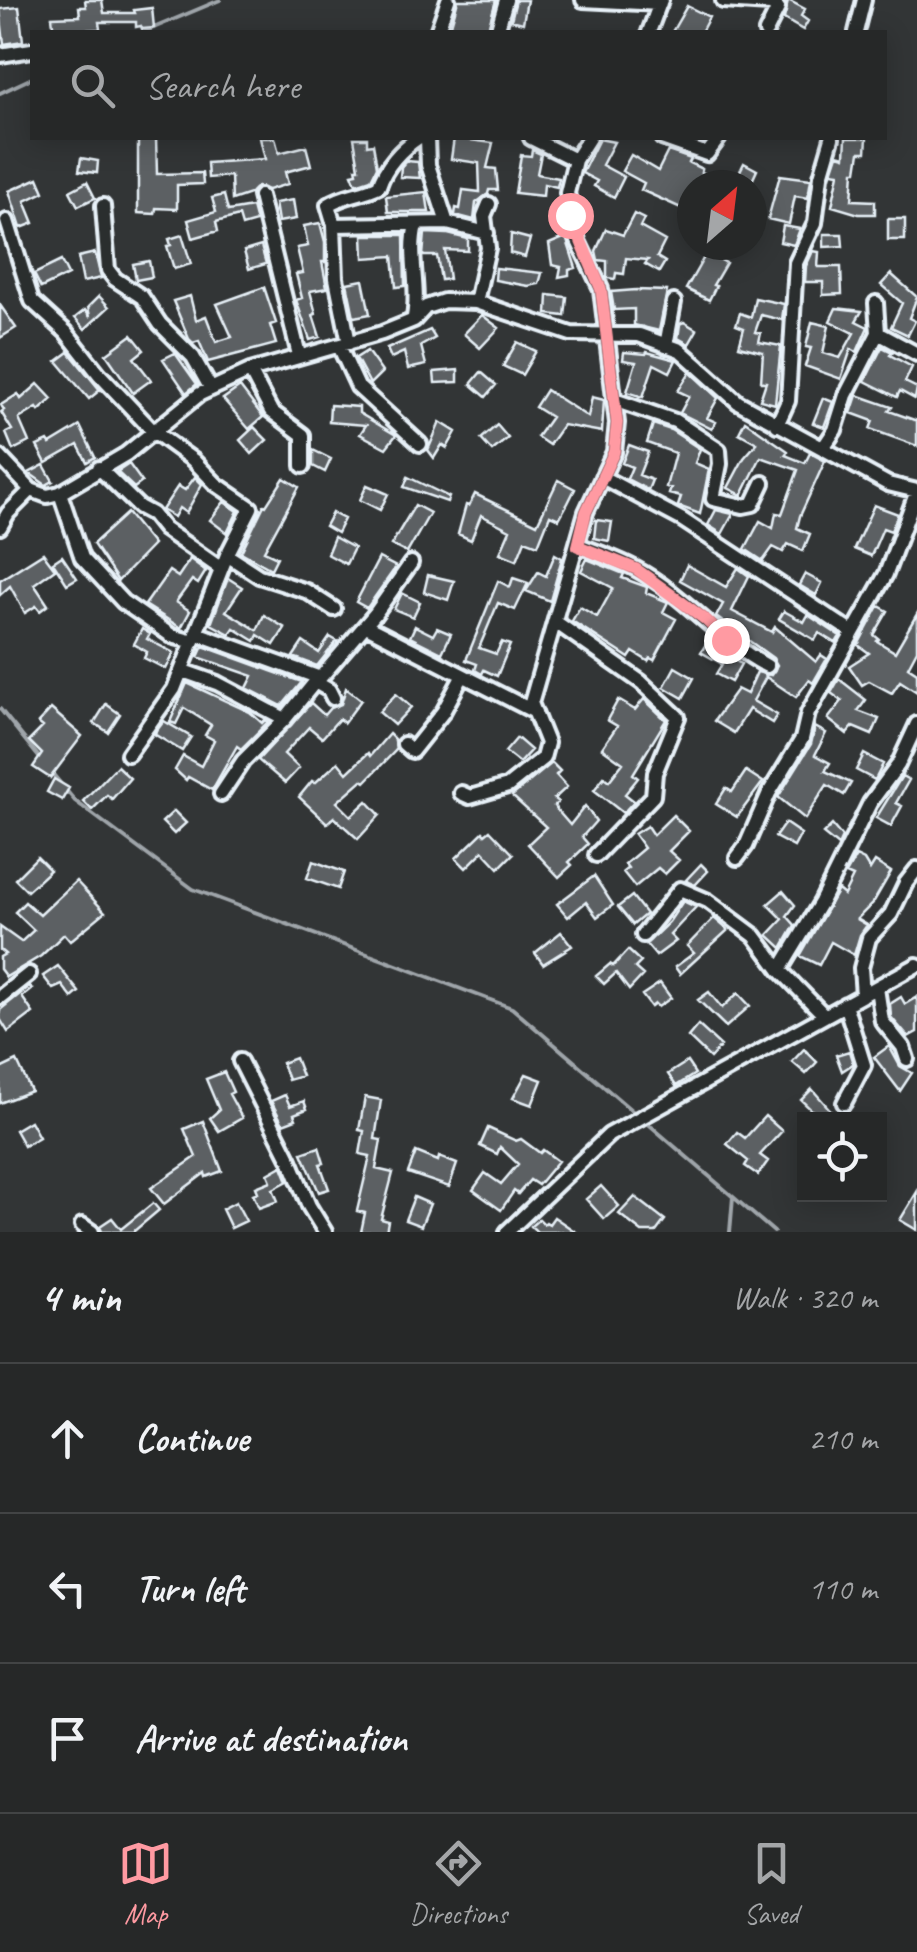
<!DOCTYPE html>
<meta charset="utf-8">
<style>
body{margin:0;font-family:Caveat,sans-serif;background:#2e3030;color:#f1f3f6}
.controls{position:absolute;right:30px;bottom:30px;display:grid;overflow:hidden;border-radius:0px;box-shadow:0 5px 25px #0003}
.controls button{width:90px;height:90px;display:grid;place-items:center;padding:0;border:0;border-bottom:2px solid #424445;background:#262828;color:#f1f3f6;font:50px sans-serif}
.compass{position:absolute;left:677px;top:170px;width:90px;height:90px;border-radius:50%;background:#262828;box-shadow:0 5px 25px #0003;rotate:28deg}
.stop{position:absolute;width:30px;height:30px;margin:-22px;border:8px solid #ff9aa2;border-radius:50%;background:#fff}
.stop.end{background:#ff9aa2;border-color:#fff;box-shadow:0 2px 10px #0008}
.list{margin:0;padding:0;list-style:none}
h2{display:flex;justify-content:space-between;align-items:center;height:130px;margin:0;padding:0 40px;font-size:42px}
h2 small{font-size:32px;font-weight:400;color:#a4a6a8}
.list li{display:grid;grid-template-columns:65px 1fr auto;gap:30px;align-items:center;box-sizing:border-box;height:150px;padding:0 40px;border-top:2px solid #424445}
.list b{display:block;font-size:38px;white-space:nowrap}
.list em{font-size:32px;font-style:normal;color:#a4a6a8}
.icon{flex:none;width:55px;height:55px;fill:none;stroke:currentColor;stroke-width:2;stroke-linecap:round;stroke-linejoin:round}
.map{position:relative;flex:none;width:917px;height:1232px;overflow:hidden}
.search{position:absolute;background:#262828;box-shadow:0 5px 25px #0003;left:30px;right:30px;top:30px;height:110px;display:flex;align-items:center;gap:25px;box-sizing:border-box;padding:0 35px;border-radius:0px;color:#a4a6a8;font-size:38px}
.sheet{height:580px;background:#262828}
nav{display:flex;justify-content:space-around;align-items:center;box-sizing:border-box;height:140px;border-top:2px solid #424445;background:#262828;font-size:28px;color:#a4a6a8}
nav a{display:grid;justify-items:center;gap:5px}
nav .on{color:#ff9aa2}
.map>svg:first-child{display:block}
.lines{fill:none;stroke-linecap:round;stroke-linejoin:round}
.stream{stroke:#9fa5aa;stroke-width:4}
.building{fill:#5c6063;stroke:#e8f1f8;stroke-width:2.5}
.street-casing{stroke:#e8f1f8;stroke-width:20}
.street{stroke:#2a2d2e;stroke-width:12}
.route{stroke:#ff9aa2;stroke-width:12}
</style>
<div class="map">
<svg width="917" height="1232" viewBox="0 0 917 1232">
<rect width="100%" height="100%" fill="#323536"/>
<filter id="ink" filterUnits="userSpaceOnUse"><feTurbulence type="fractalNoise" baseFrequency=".01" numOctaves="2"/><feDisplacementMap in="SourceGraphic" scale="20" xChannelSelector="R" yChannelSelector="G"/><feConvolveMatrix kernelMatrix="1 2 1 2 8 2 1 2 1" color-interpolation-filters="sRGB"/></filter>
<g filter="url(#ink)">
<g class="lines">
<!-- stream -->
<path class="stream" d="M144,32L220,0
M0,93L32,78
M0,709L42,761
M51,772L75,801L193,889L512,1008L637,1115
M645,1121L774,1232
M730,1232L733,1197"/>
</g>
<!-- building -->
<path class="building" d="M85,0H102L104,13H135L134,10L152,8L154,28L142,29L141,26L136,27V22H99L100,29L54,32L52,17L80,16L79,7H86Z
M458,0H496L487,32H449Z
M516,0H527L523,23L511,20Z
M788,0L805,9L801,16L808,21L803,30L784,19Z
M687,6L709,17L701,32H672Z
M19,7L23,41L4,44L0,9Z
M138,138H156L157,174L202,173L203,184L177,185V209L156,208L155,214L138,213Z
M260,138H275L279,153L306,146L311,165L285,172L288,184L268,190L257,187L250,194L232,200L231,176L208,178L207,163L265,159Z
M354,138H367V145L373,144L377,167L371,179L356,184L352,174L357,173L356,168H359Z
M454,138L493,143L487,168L496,169L498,190H489L488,194L476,203L474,220L455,215L456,208L460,209L463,190L480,192L479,163L451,159Z
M846,138H867L866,152H860L857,171H854L852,200L875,201V214H859L832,206L839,173L832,172L838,154L845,156Z
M599,139L614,142L602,165L624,177L614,197L594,186L597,181L582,173Z
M532,150L541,154L537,174L559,178L557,187L544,184L543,196L515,193L521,155L531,156Z
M668,151L691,159L689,163L702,169L701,172L733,185H692V213L641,190L644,183L622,171L631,155L658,171Z
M81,158L98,161L97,173L79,171Z
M406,161L418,162L420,178L400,177L401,167Z
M744,163L757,170L751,183L737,177Z
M780,175L811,179L808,198L795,196L789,224L768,219Z
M38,178L44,192L25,201L34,223L21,228L9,191Z
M87,182L95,198L78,206L70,191Z
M426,192L429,212H388L386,196Z
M224,195L228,211L252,207L256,222L242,226L239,216L216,222L218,231L193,238L188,220L216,212L212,198Z
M293,200L296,219L278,222L275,203Z
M634,214L644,219L640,227L665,241L657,257L665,262L659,272L645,264L648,260L626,258L624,274L616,273L615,279L607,278V261L598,260L596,251L606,229L623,235Z
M888,219H905V240H888Z
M320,223L325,242V262H322L327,288L310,291L316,314L313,315L320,337L310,340L296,300L302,298L296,274L303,273L297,248L308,246L304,226Z
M783,226L800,229L794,245L780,242Z
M425,233L448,234L468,239V251L445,250L449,279L441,280L437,256H423Z
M511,234L530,239L525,257L510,253Z
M824,234H842L843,246L824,247Z
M182,235L191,264L174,269L167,246L171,245L169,239Z
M363,235H404L405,286L396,287L393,256L364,258Z
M566,237L576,268L569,270V275L559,277L561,267L552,265L549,244Z
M261,246L266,264L249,269L244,251Z
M813,251L819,252L818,267H841L842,294L823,295V282H805L806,266Z
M707,252L726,263L713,285L716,286L709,300L686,289Z
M95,253L101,278L83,282L78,257Z
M61,261L68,275L41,288L34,274Z
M149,261L152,277L136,280L133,264Z
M496,268L542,273L539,284L528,286L495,280Z
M891,274L917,297L909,318L915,321L908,335L891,327L902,303L881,285Z
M363,280L370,314L354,317L347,283Z
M264,287L276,323L270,325L276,344L208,362L199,341L193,343L189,339L173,301L190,296L196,320L206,316L216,342L232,337L217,304Z
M636,290L667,291L659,331L634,325V309L614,310L611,292Z
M548,295L567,297L565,316L547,314Z
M99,296L109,307L85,329L75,318L85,310L90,317L88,307Z
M755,298L784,304L782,320L761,315L755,332L761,333L759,342L781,346L775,404L760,400L766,382H761L763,352L739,346L744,328L736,325L740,313L751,317Z
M0,305L16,328L0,338Z
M836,308L862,311L856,321L868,327L857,352L851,349L841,379L805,366L811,348L806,347L812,322L829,326L823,353L840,358L854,333L830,321Z
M482,315L499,328L480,348L464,334Z
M684,322L697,330L689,344L678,338L680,324Z
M430,330L435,338L421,346L426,365L408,369L404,352L391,358L387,349Z
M132,335L144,350L134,358L151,380L133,393L106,354Z
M517,342L536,351L522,375L503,366Z
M882,347L892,352L890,355L912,367L905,382L917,388L915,399L900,391L897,397L865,381Z
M367,351L382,372L370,384L356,358Z
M69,352L100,390L89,399L57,361Z
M624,352L646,354L647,352L676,360L670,372L654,364L643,397L627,392L636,362L623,360Z
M175,353L197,384L186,393L163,359Z
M458,370V382L435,383L434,372Z
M481,372L496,385L486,397L471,384Z
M690,372L718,398L707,418L716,422L712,429L680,413L689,396L678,391Z
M38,384L52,399L39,411L37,408L19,419L29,442L13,450L6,433L12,430L1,412L4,410L1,405L18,394L21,399Z
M240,387L263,417L249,429L223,399Z
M546,390L588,417L592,397L604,400L602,432L563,425L549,445L537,437L551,417L535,407Z
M857,395L892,407L889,411L917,421V446L870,429L873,421L851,413Z
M823,398L833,402L824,427L813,423Z
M330,405L359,407V413L396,435L386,448L360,434L366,425L329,422Z
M745,421L788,451L785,455L805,463L810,453L825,461L800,516L797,528L810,534L803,551L788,544L783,552L773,547L763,561L745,549L760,521L773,528L776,513L782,514L798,470L761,457L742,495L728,488L744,458L757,443L739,433Z
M440,422L456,432L447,448L442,445L434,458L428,450Z
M653,424L671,430L700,449L695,463L709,469L700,514L678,506L681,497L669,494L671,488L666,487L675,453L647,443Z
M497,425L508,438L492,451L481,439Z
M80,426L95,457L87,462L78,445L46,463L37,446L48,441L50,444Z
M254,427L267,440L252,454L240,440Z
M629,445L648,452L639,475L652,480L648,490L627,479L632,467L622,463Z
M313,450L331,459L325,472L313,466Z
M129,464L142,482L134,488L117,472Z
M44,465L53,481L46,485L29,473Z
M195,477L202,484L186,513L179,508L174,517L162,510L178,486L185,490Z
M408,477L449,497L447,502L404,487Z
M284,478L299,487L264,551L277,557L271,569L241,552L264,505L266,506Z
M558,480L575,489L568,503L559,519L550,515L538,545L525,540L517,560L500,553L510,530L481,515L471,540L458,534L466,505L469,506L475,494L537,524Z
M367,485L388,494L380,510L360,500Z
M224,502L238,511L227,533L210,520Z
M415,505L430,513L407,553L391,545Z
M874,505L898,514L891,531L883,528L871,556L854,549Z
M716,510L733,514L722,534L708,525Z
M127,513L153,545L118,581L93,544Z
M332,513L344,519L337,533L325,526Z
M596,520L612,522L609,541L594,538Z
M334,537L354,548L346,564L327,554Z
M43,553L55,569L34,584L48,605L40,611L36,606L25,613L10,586L0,595V580Z
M555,554L562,558L550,601L526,591L538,572L546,576Z
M62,556L77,578L67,584L53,562Z
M379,558L396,567L367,608L356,602Z
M190,559L206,571L198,584L192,580L176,602L190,611L181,628L145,605L169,571L178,577Z
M587,559L624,574L622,578L647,587L646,593L668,602L663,612L676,619L654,660L650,658L648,661L633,652L629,658L572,621L580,607L597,617L613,588L581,571Z
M687,565L726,587L738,568L749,576L732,611L772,632L775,627L816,662L821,655L827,659L813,683L809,680L796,697L766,677L753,701L777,715L772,723L749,709L734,733L714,721L737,689L747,694L757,672L771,675L777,665L773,658L716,617L723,604L680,580Z
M805,574L822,583L816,595L799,585Z
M428,575L454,581L448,600L424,592Z
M228,578L242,587L226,611L257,630L264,615L285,628L274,645L258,635L255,641L234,628L230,634L211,624Z
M513,578L528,583L515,610L498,603L479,648L496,654L502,642L510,645L497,676L484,670L482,674L475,670L477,664L466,660L498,581L510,587Z
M402,593L420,602L413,617L394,609Z
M879,606L888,611L874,635L879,639L877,641L895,652L917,614V650L908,667L917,673V692L900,681L892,693L869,681L862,685L849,666L869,653L858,645Z
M784,611L804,622L808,615L840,636L836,643L819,633L815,640L779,619Z
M415,626L433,635L437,628L451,634L442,653L410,637Z
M142,629L150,634L147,639L174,653L166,669L144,658L147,652L134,644Z
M330,637L337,641L317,666L293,657L303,642L319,653Z
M706,644L741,664L731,682L716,674L722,664L701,652Z
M203,646L271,671L302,682L282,706L247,688L253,676L198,657Z
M675,667L694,678L683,698L664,687Z
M839,679L866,700L858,711L879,719L872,735L853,727L847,734L828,719L842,701L831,693Z
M187,683L250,712L262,723L265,720L268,722L241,749L237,746L212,790L188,777L186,780L175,770L183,756L201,766L214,740L205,735L211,725L184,708L176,724L170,722Z
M346,688L361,700L344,723L339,719L322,738L309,727L284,754L299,768L285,783L258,760L311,703L324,715L330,708L341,704Z
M396,694L411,707L394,725L379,712Z
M644,699L666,720L633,774L638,778L625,794L634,801L623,813L594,790L604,777L609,781L623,763L602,748L617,726L607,720L618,700L635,710Z
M106,704L120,714L108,732L94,723Z
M51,709L82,736L50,778L33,767L42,754L29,741L43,727L38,723Z
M164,721L191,737L182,751L154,734Z
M815,727L826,733L815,755L830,763L825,771L851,783L844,795L827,785L805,819L778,797L811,744Z
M389,734L395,740L396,750L365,782L362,780L337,802L351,816L367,801L380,815L358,839L334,817L327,823L299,797L312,781L315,783L338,762L347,773L368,753L370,756Z
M517,738L531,750L519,763L505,752Z
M864,754L883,764L875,780L856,770Z
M552,763L560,771L556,775L567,787L554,799L558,802L554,806L557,810L570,825L585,806L596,821L582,837L588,844L569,862L572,865L559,877L528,844L546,827L512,796Z
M117,766L130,778L112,799L107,795L92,810L83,801Z
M746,771L763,782L737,817L716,804L726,788L732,792Z
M902,776L909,780L896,803L902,806L891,826L876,818Z
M54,779L69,788L62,800L47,792Z
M174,811L186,823L174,834L162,822Z
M673,815L689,831L669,851L679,860L665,874L658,868L635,887L623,872L628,868L625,864L644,848L634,834L647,826L653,835Z
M785,823L801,834L794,847L775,837Z
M832,825L842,837L838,846L823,834Z
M490,830L513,854L499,868L483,851L466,868L456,858L483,832L485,834Z
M856,856L864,860L870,870L875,862L891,872L873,903L857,919L867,925L860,935L854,955L831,942L819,965L800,956L838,890L844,895L853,877L846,874Z
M37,857L50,870L27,891L15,879Z
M313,861L344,872L338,889L307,878Z
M701,864L708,871L695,885L688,882L686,880Z
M594,876L613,905L597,917L586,902L568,917L557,904Z
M76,881L105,912L70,941L64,934L41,956L6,977L0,969V957L5,954L0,950V927L21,942L34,930L15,912L25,902L40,915Z
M783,891L795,905L787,916L795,925L782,948L768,935L783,919L768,904Z
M632,896L646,914L633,925L618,907Z
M683,901L696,907L670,935L676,941L656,956L646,944L669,922Z
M714,918L728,930L680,974L675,967L694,953L687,946Z
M561,932L572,946L543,964L535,953Z
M628,950L641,962L635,968L643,975L629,990L616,973L604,984L596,976L610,964L613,966Z
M58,966L79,992L72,998L62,985L53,989L43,976Z
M660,983L671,998L658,1007L655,1004L651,1007L642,995Z
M30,986L32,989L22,997L33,1013L8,1032L0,1019V1010Z
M709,992L722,1008L738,993L750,1006L726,1027L698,1000Z
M901,997L905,1004L917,997V1032L908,1037L891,1017L890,1004Z
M698,1025L721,1046L710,1058L688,1037Z
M889,1046L900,1066L912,1073L900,1091L874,1057Z
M804,1049L817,1062L806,1074L792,1062Z
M849,1051L853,1064L842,1071L836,1055Z
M295,1058L302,1076L288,1080L282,1063Z
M17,1061L31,1091L0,1103V1069Z
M687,1062L695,1074L676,1086L668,1074Z
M224,1072L233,1092L229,1094L242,1118L219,1131L210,1118L219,1110L206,1079Z
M526,1074L542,1080L532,1105L513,1098Z
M812,1089L834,1114L829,1120H822L801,1100Z
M285,1095L290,1106L304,1101L307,1109L294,1114L296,1119L283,1124L271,1101Z
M365,1097L381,1100L375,1139L381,1140L376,1169L393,1173L381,1219L388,1221L386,1232H361L365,1213L357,1211L370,1156L360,1154L364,1131L359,1130Z
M765,1116L782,1131L760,1155L768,1161L758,1175L745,1166L748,1161L727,1144L737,1132L745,1138Z
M30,1121L39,1137L24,1146L15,1130Z
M203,1121L222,1171L206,1177L205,1173L164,1204L151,1188L196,1157L184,1129Z
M488,1128L516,1141L521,1139L540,1153L543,1150L558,1161L538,1185L530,1180L518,1194L514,1191L501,1210L473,1190L485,1173L501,1184L518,1164L500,1147L497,1154L480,1146Z
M319,1147L324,1163L320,1164L329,1189L319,1192L302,1153Z
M416,1152L438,1161L439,1157L457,1164L449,1187L408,1173Z
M282,1166L288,1181L273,1189L278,1201L259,1208L253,1194L258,1192L256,1187L271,1181L268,1174Z
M601,1186L619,1206L604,1219L586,1199Z
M917,1192V1230L900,1220Z
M414,1197L430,1204L421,1226L405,1220Z
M635,1197L665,1220L656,1232H642L619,1214Z
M236,1202L246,1221L231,1228L222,1209Z
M153,1203L159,1210L133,1232H102L100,1226L112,1218L121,1229Z
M554,1217L576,1232H537L531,1226L539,1219L544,1224L546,1222L549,1224Z"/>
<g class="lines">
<defs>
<path id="street" d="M583,0L660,4
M723,1L770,4L778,8L766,32
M437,32L448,0
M497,32L506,0
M649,32L661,0
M856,32L864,0
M0,55L32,50
M531,138L575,160
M662,138L707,154L719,138
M260,196L299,355
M103,206L108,270L115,279L142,297L160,324L193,357L211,389
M7,221L32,301L66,332L99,374L153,431L193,460L216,484L251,508L227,555L259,576L306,591L334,609
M447,223L487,233
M334,225L447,223L428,165L427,138
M476,302L488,248L484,216L489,204
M876,303L878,333
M414,317C420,286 408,255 416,225
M349,343L336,278L334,225L328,205C345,194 361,195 379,186C385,167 401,149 418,138
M339,346L358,387L420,444
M666,346L674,302
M250,371L271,411L303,435V466
M614,400L675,421L719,450L720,464L713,499L743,506L753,504L763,483
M777,425L788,401L796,263L815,223L821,176L832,138
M823,448L835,430L846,395L878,333L917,354
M0,457L31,490L47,496L60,493L126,454L200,394L250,371L382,333L414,320L426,307L444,301L476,302L571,334L639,335L680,350L738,402L888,484L917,491
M99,468L139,507L152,514L164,529L220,568
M602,477L681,519L852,632
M60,493L82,558L123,602L172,636L190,641
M0,527L8,513L31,490
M578,545C597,552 618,559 636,569C685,595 718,640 767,666
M557,623L641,682L678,717L655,773L653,796L596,855
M366,626L535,712
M196,633L320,678L317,681
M183,671L217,683L285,719
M320,678L375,614L411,563
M315,682L329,690L333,698
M404,744L412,751L443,712L462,677
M128,754L174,689L227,555
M461,793L470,797L508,786L543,758L547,743L531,703L586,512L614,452L617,423L601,289L578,241L567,193L575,160L589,138
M221,794L243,761L285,719L315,682
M737,858L746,846L769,793L802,739L808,713L886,574L917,491
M643,935L680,889L708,901L755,936L780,970L824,1015
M780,970L821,902L870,803L898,765L917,724
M877,988L882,1021L903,1047L907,1059
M863,995L861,968L869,938L891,914L906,883L917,869
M0,997L29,974
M240,1061L290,1160L309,1206L325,1232
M844,1103L864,1065L845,1004
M82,1225L92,1232
M507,1232L609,1135L917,965"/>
</defs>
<!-- street casing -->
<use href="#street" class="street-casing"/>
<!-- street -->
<use href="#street" class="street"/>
</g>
</g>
<g class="lines" filter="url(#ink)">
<!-- route -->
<path class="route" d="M570,215L601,289L617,423L614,452L586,512L578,546L636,569L706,620L726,640"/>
</g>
</svg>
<div class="controls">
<button><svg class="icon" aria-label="locate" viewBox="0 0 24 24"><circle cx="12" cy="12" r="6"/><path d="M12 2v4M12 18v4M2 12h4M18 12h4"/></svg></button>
</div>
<svg class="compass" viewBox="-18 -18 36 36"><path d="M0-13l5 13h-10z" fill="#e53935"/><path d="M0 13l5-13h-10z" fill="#a4a6a8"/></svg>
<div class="stop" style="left:570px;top:215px"></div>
<div class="stop end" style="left:726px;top:640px"></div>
<div class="search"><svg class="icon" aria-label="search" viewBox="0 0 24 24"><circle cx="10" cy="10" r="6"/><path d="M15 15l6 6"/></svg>Search here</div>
</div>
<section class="sheet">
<h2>4 min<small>Walk · 320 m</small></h2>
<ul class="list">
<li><svg class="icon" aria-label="ahead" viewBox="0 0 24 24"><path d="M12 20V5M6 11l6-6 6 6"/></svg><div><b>Continue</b></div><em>210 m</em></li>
<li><svg class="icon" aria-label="left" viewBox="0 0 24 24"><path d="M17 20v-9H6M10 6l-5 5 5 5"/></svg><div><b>Turn left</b></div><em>110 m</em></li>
<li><svg class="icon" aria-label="arrive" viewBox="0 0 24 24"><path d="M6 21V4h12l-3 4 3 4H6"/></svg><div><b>Arrive at destination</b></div></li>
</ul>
</section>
<nav>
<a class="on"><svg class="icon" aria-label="map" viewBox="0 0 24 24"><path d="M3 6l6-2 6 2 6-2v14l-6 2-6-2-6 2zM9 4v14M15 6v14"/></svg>Map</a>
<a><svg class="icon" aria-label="directions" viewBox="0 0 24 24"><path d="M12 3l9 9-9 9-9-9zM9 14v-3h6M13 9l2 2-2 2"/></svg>Directions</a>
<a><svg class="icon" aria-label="saved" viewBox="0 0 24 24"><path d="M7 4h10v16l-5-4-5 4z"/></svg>Saved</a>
</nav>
